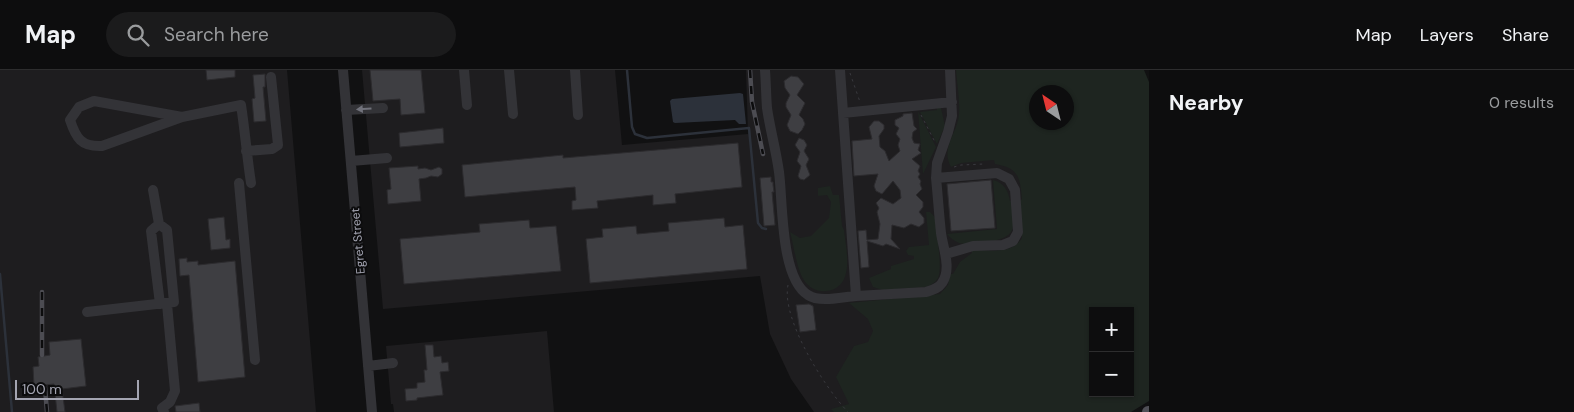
<!DOCTYPE html>
<meta charset="utf-8">
<style>
body{margin:0;font-family:"DM Sans",sans-serif;background:#1b1b1c;color:#f1f3f6}
.controls{position:absolute;right:15px;bottom:15px;display:grid;overflow:hidden;border-radius:0px;box-shadow:0 1px 4px #0004}
.controls button{width:45px;height:45px;display:grid;place-items:center;padding:0;border:0;border-bottom:1px solid #2d2d2e;background:#0d0d0e;color:#f1f3f6;font:25px sans-serif}
.compass{position:absolute;left:1029px;top:15px;width:45px;height:45px;border-radius:50%;background:#0d0d0e;box-shadow:0 1px 4px #0004;rotate:325deg}
.scale{position:absolute;left:15px;bottom:12px;width:124px;box-sizing:border-box;padding-left:5px;border:2px solid #a4a5b2;border-top:0;font-size:14px;line-height:18px;white-space:nowrap;color:#a4a5b2;-webkit-text-stroke:4px #0c0c0d;paint-order:stroke}
.list{margin:0;padding:0;list-style:none}
h2{display:flex;justify-content:space-between;align-items:center;height:65px;margin:0;padding:0 20px;font-size:21px}
h2 small{font-size:16px;font-weight:400;color:#9a9c9e}
.icon{flex:none;width:28px;height:28px;fill:none;stroke:currentColor;stroke-width:2;stroke-linecap:round;stroke-linejoin:round}
.map{position:relative;flex:none;width:1149px;height:342px;overflow:hidden}
header{display:flex;align-items:center;gap:30px;box-sizing:border-box;height:70px;padding:0 25px;background:#0d0d0e;border-bottom:1px solid #2d2d2e}
header strong{font-size:24px}
nav{display:flex;gap:28px;margin-inline-start:auto;font-size:18px}
.search{width:350px;height:45px;background:#1b1b1c;display:flex;align-items:center;gap:12px;box-sizing:border-box;padding:0 18px;border-radius:28px;color:#9a9c9e;font-size:19px}
main{display:flex}
aside{flex:1;background:#0d0d0e}
.map>svg:first-child{display:block}
.built{fill:#1e1d1f}
.green{fill:#1e2520;fill-rule:evenodd}
.water{fill:#2c313a}
.lines{fill:none;stroke-linecap:round;stroke-linejoin:round}
.stream{stroke:#2c313a;stroke-width:2.5}
.building{fill:#3e3e42;stroke:#2c2b2e}
.path{stroke:#39393e;stroke-width:1;stroke-dasharray:2.5 4;stroke-linecap:butt}
.minor{stroke:#333337;stroke-width:10}
.major{stroke:#4f4f56;stroke-width:12}
.rail-casing{stroke:#4c4c52;stroke-width:4.5}
.rail{stroke:#0c0c0d;stroke-width:2.5;stroke-dasharray:8;stroke-linecap:butt}
.oneway{fill:#71727b}
.labels{text-anchor:middle;stroke-width:4;stroke-linejoin:round;paint-order:stroke}
.street-label{font-size:12px;fill:#a4a5b2;stroke:#0c0c0d}
</style>
<header>
<strong>Map</strong>
<div class="search"><svg class="icon" aria-label="search" viewBox="0 0 24 24"><circle cx="10" cy="10" r="6"/><path d="M15 15l6 6"/></svg>Search here</div>
<nav><a>Map</a><a>Layers</a><a>Share</a></nav>
</header>
<main>
<div class="map">
<svg width="1149" height="342" viewBox="0 0 1149 342">
<rect width="100%" height="100%" fill="#111112"/>
<!-- built -->
<path class="built" d="M0,0H287L316,342H0Z
M362,0H615L622,75L748,64L746,0H1023L1053,342H814L791,309L770,264L760,206L383,239Z
M547,261L554,342H394L393,334H391L386,276Z"/>
<!-- green -->
<path class="green" d="M956,0H1144L1149,12V331L1131,342H834L831,339L849,334L836,307L854,276L868,272L873,261L868,249L849,233L940,224L948,215L950,204H953L960,192L972,183V180C989,180 1012,185 1022,168L1020,131L1022,129C1020,106 1018,98 995,94L994,90L961,93L951,97C940,77 958,63 959,44C960,30 957,14 956,0ZM1036,22H1066V52H1036ZM1093,241H1130V323H1093Z
M937,38H941L945,56L937,74L920,42L937,40Z
M918,41L936,77L923,104Z
M993,110C1004,113 1008,120 1010,131H1012C1013,140 1016,154 1011,162C1005,172 970,176 959,173C954,171 950,168 947,164L997,159Z
M830,116L833,125H839L842,156L844,160C846,179 856,218 826,221C819,222 811,219 806,213C797,203 794,176 790,162L800,168L811,166L829,148L831,132L827,125L818,126V118Z
M926,142H930L935,147C936,159 943,199 938,208C935,213 930,216 925,217L883,220L873,217L869,208L891,199V196L914,189V186L908,185L906,181L909,177L929,175Z"/>
<!-- water -->
<path class="water" d="M740,23L743,24L746,54H739L735,50L675,53L673,52L670,31L672,29Z"/>
<g class="lines">
<!-- stream -->
<path class="stream" d="M627,0L632,57L635,64L647,68L749,58L758,153L762,158L766,159
M0,204L12,342"/>
</g>
<!-- building -->
<path class="building" d="M206,0H235V7L207,10Z
M370,0H421L425,43L401,45L400,29L373,31Z
M265,4V17H263L266,51L254,52L252,29L255,28L253,5Z
M791,6L798,7L804,14L797,25L805,33L799,45L803,49L805,54L802,60L798,64L790,61L787,55L791,45L786,37V33L790,25L785,18L784,11Z
M912,43L914,56L917,59L913,62L912,68L914,73L920,74L918,80L921,83L912,89L920,96L918,101L920,104L918,107L921,111L920,114L922,119L916,125L923,132V137L919,142L924,148V153L919,157L911,154L904,158L892,155L891,169L900,179L886,174L883,176L867,171L869,197L861,198L858,161L866,160L867,170L878,169L880,154L877,142L879,138L876,133L881,128L893,134L901,128L900,120L893,111L882,124L876,121L874,116L878,104L854,106L852,71L872,69L869,57L874,51H879L884,55V59L879,66L880,77L885,81L889,91L900,81L898,75L900,69L896,64L899,58L895,55V50L903,46V44Z
M443,58L444,73L400,77L399,63Z
M799,68L804,70L807,75L804,81L809,89L806,95L810,105L804,110L800,109L798,106L801,96L797,91L800,82L795,75Z
M738,73L742,117L675,124L676,133L653,135V125L597,131L598,138L572,140V131L576,130L575,117L465,127L462,95L563,85V88Z
M418,96V99L425,98L431,100L439,97L442,99V104L438,107L431,106L426,108L419,109L421,131L388,134L387,120L391,119L389,98Z
M771,107V112H773V115L774,122H772L775,155L764,156L760,108Z
M991,110L995,158L951,161L947,114Z
M224,147L226,170L230,169V178L211,180L208,149Z
M724,148L725,157L743,155L747,199L590,213L586,169L603,167L602,159L636,156L637,164L669,161L668,153Z
M529,150L530,158L556,156L561,201L404,214L400,169L480,162L479,154Z
M187,188V192L198,191V195L235,191L245,307L198,312L189,205L180,206L179,189Z
M809,234L813,236L816,260L800,262L796,235Z
M81,269L86,316L62,319L65,342H57L54,314L34,316L33,297L39,296L38,287L50,285L49,272Z
M425,275H433L434,287L441,286L442,293L448,292L449,301L440,302L443,325L417,328V330L406,331L405,319L417,318V313L425,312L424,300H427Z
M199,333L200,342H176L175,336Z"/>
<g class="lines">
<!-- path -->
<path class="path" d="M850,3L860,32
M921,45L935,72
M954,97L961,95L984,94
M788,215C781,249 825,318 848,342"/>
<!-- minor -->
<path class="minor" d="M343,0L372,342
M464,0L467,35
M509,0L513,44
M575,0L578,45
M765,0C766,13 766,25 767,38C770,59 776,80 779,102C783,131 780,208 808,225C820,233 842,227 856,226L840,0
M346,40L383,38
M843,43L952,32
M182,47L94,31L79,37L70,50C76,68 81,77 102,76L182,47L241,35C245,61 247,87 251,113
M246,81L272,79L278,75L271,7
M351,91L387,88
M239,113L255,290
M153,120L159,154L151,161L160,234
M946,184L973,176L1003,175L1013,171L1018,162L1015,120L1009,109L997,103L936,108L937,93L948,62L952,46L950,0
M856,226L926,222C932,220 938,219 942,213C952,199 943,178 941,163C939,145 938,127 936,108
M87,242L174,232L167,160L159,154
M368,296L393,293
M164,342L162,338L170,332L175,321L167,234"/>
<!-- major -->
<path class="major" d="M1148,342H1149"/>
<defs>
<path id="rail" d="M750,0L752,32L763,84
M42,222V285
M45,318L47,342"/>
</defs>
<!-- rail casing -->
<use href="#rail" class="rail-casing"/>
<!-- rail -->
<use href="#rail" class="rail"/>
</g>
<!-- one-way arrows -->
<defs><path id="oneway-solid" d="M-6-.8H1V-3.2L6.5 0L1 3.2V.8H-6Z" transform="scale(1.25)"/></defs>
<use class="oneway" href="#oneway-solid" transform="translate(364 39) rotate(176)"/>
<g class="labels">
<!-- street labels -->
<g class="street-label">
<text transform="translate(358 171) rotate(-95)" y="4">Egret Street</text>
</g>
</g>
</svg>
<div class="controls">
<button>+</button>
<button>−</button>
</div>
<svg class="compass" viewBox="-18 -18 36 36"><path d="M0-13l5 13h-10z" fill="#e53935"/><path d="M0 13l5-13h-10z" fill="#9a9c9e"/></svg>
<div class="scale">100 m</div>
</div>
<aside>
<h2>Nearby<small>0 results</small></h2>
<ul class="list">
</ul>
</aside>
</main>
